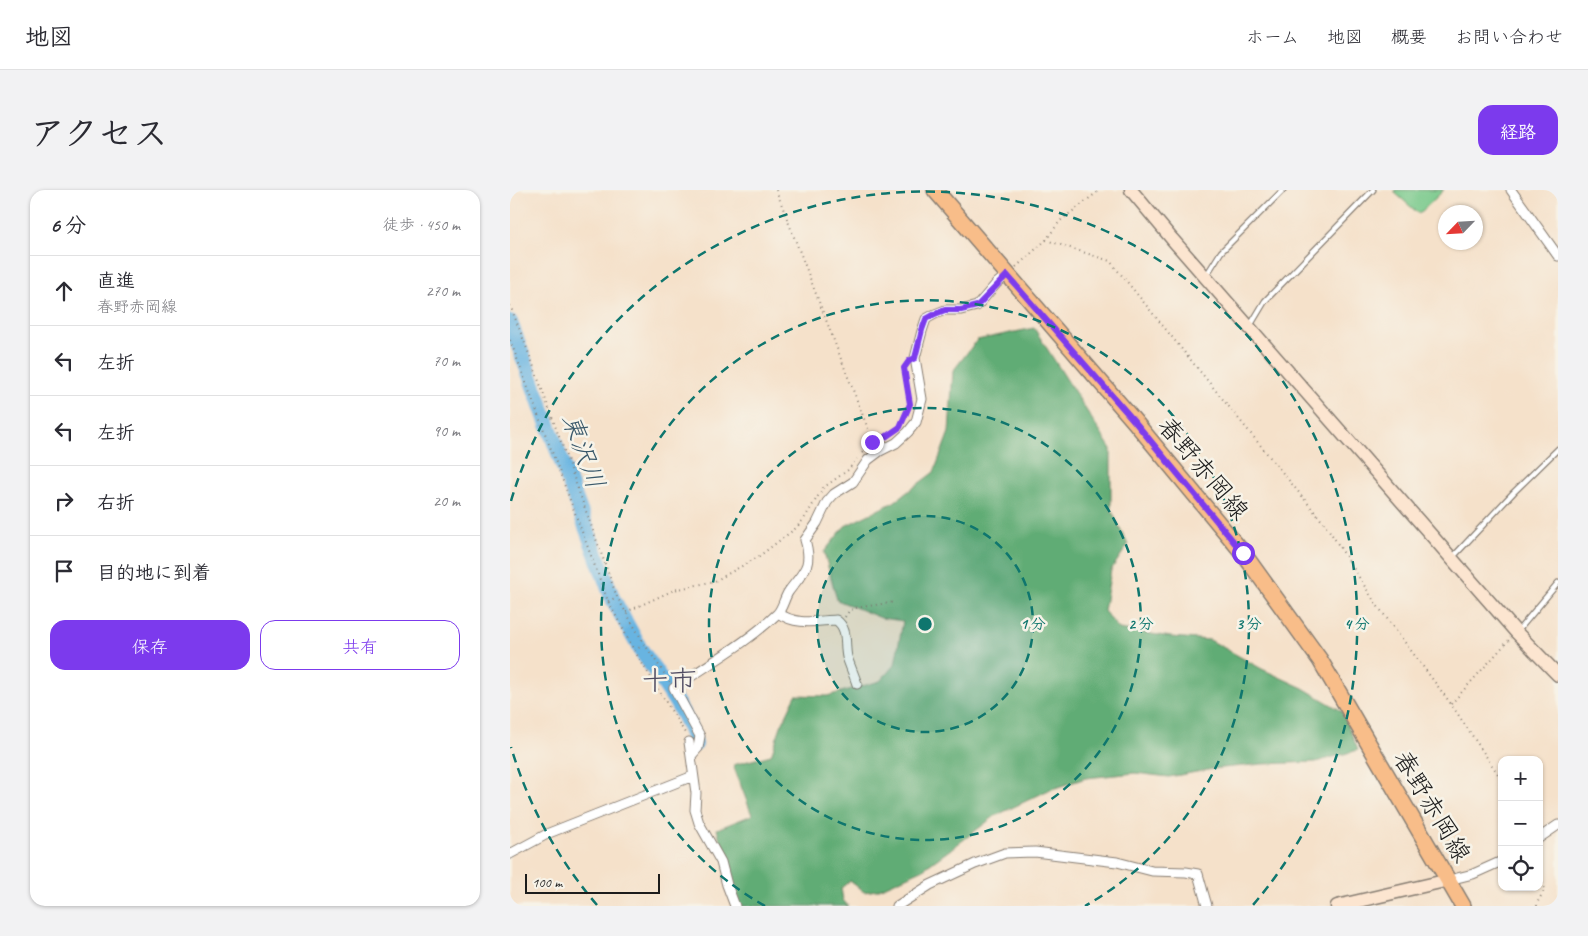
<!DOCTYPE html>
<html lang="ja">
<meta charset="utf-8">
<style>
body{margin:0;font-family:Caveat,"Klee One",sans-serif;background:#f2f2f3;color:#2b2b33}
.controls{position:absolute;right:15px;bottom:15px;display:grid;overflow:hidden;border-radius:10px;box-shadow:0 1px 4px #0004}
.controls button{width:45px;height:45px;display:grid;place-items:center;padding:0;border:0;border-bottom:1px solid #e1e1e2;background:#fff;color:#2b2b33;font:25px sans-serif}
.compass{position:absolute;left:928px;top:15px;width:45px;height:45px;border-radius:50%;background:#fff;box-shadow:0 1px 4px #0004;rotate:245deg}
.scale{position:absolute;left:15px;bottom:12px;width:135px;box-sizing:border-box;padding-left:5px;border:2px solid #1c1c1c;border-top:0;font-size:14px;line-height:18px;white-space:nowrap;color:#1c1c1c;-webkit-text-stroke:4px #f7f3e8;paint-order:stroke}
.stop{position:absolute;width:15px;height:15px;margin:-11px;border:4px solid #7c3aed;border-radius:50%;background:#fff}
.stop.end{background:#7c3aed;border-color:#fff;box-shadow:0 1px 5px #0008}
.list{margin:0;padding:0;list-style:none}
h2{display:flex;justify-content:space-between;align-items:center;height:65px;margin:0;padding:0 20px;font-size:21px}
h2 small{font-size:16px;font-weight:400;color:#7c7c81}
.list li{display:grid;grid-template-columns:32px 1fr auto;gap:15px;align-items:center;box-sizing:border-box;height:70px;padding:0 20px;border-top:1px solid #e1e1e2}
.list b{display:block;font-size:19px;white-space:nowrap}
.list p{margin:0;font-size:16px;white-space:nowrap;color:#7c7c81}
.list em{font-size:16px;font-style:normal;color:#7c7c81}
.actions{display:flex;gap:10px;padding:15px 20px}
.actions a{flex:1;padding:11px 0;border:1px solid #7c3aed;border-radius:15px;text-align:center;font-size:18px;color:#7c3aed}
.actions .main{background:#7c3aed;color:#fff}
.icon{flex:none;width:28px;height:28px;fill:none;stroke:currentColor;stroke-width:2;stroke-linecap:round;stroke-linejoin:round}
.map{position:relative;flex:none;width:1048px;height:716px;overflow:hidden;border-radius:15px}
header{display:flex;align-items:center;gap:30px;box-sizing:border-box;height:70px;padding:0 25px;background:#fff;border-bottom:1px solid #e1e1e2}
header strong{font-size:24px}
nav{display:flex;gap:28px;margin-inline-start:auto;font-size:18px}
.intro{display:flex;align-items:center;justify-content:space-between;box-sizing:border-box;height:120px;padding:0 30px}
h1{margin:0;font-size:35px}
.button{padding:12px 22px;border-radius:15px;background:#7c3aed;color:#fff;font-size:18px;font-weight:700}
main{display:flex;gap:30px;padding:0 30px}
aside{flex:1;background:#fff;border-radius:15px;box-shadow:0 1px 4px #0004}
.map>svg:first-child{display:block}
.green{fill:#76c889;stroke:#497252}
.forest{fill:#60ac75;stroke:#3e6448}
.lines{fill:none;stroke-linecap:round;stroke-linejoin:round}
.river{stroke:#68b4e1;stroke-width:16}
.lane-casing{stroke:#887e73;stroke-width:7}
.street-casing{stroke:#887e73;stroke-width:11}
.secondary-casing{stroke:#887e73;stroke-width:15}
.primary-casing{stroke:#887e73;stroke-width:18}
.path{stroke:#887e73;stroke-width:2;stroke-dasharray:1 4;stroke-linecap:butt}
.lane{stroke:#fff;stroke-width:4.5}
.street{stroke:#fff;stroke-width:9}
.secondary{stroke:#fce5d0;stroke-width:12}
.primary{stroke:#f8bd89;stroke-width:15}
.route{stroke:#7c3aed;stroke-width:6}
.ring{fill:none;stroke:#0f766e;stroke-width:2.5;stroke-dasharray:9 6}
.labels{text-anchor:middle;stroke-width:5;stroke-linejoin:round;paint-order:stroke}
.street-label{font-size:25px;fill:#1c1c1c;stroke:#f7f3e8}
.water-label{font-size:26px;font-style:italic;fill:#3a596b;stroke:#f7f3e8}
.quarter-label{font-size:28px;fill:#4f4b61;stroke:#f7f3e8}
.centre{fill:#0f766e;stroke:#f7f3e8;stroke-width:2.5}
.ring-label{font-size:15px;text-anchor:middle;font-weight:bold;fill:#0f766e;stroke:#f7f3e8;stroke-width:5;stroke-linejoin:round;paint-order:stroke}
</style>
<header>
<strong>地図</strong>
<nav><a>ホーム</a><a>地図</a><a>概要</a><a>お問い合わせ</a></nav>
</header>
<div class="intro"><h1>アクセス</h1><a class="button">経路</a></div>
<main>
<aside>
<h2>6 分<small>徒歩 · 450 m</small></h2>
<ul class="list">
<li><svg class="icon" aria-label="ahead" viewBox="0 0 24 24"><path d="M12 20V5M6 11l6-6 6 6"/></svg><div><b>直進</b><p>春野赤岡線</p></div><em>270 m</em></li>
<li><svg class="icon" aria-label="left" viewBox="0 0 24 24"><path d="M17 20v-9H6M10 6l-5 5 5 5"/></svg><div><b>左折</b></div><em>70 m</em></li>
<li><svg class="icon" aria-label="left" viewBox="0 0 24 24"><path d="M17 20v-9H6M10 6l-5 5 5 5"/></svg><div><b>左折</b></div><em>90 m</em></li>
<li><svg class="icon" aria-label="right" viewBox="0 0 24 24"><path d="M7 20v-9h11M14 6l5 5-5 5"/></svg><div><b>右折</b></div><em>20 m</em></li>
<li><svg class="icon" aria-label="arrive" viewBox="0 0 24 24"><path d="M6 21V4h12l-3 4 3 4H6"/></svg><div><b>目的地に到着</b></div></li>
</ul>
<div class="actions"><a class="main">保存</a><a>共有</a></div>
</aside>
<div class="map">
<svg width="1048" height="716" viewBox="0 0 1048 716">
<rect width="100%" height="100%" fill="#f7f3e8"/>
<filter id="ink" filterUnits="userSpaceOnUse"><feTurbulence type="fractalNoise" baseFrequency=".02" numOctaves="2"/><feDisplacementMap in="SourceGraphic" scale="10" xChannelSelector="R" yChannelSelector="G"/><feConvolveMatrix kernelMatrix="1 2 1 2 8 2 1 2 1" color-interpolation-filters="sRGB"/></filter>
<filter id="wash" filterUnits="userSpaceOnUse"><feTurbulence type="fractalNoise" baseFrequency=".0096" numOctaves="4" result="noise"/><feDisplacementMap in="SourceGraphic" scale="20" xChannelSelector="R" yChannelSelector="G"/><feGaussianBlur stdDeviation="1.12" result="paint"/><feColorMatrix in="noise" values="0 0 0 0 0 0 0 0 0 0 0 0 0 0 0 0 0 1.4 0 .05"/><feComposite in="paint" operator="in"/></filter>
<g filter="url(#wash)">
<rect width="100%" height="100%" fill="#f5e1ca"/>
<!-- green -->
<path class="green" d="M885,0H934L909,24L884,2Z"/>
<!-- forest -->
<path class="forest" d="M524,138L601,259V319L618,355L601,380L594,421L609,439L661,447L700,450L752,479L793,498L832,521L848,560L806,572L752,574L703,579L659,587L625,583L576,588L539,600L485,626L452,651L412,680L367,700L354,702L340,691L331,698L333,710L338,716H229L226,710L207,639L242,625L223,575L261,565L271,536L286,505L317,506L370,491L385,474L393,431L371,428L327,410L314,362L335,336L384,312L424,282L439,242L443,181L467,150Z"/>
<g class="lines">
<!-- river -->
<path class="river" d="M0,132L102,407
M104,411L128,455
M131,460C150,489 176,520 185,554"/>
</g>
</g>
<g filter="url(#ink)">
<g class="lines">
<defs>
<path id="lane" d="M696,86L711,62L773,0
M740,136L755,111L863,0
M943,367L1004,302L1048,259
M1007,442L1048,393"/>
<path id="street" d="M1001,0L1048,66
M268,423C287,436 305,431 326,430C339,439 334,454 337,467C340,476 344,485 347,494
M179,552L186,603L185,620L189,633L211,672L217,695L225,716
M181,566L188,558L190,546L164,498C198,474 237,453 267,424C273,418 274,408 279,401C294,381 303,376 295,350L307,333L317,312L324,304L343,292L358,270L370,261L386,253L398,242L406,232L412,209L405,168L412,141L416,129L425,124L435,120H451L467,116L487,93L497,85
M1029,648L1048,635
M0,664L39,643L183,586
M939,690L963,684L992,671
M387,716L420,695L465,674L495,663L525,662L607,672L642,681L676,682L688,684L697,716"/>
<path id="secondary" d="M621,0L662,49L1006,442L1048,485
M827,716L939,690"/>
<path id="primary" d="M425,0L625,232L733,363L810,470L953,716"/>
</defs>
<!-- lane casing -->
<use href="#lane" class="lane-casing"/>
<!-- street casing -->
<use href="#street" class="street-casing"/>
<!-- secondary casing -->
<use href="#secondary" class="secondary-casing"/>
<!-- primary casing -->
<use href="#primary" class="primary-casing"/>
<!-- path -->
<path class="path" d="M266,0L363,252
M536,50L600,71L817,337L866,414L941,514L992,590
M506,77L536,50L550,31L590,0
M0,115L21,169L107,407L135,455L160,492
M0,150L98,411L124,460L175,543
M352,263L363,252L375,248L390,237L400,214L394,178L396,174
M98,411L107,407
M116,422L164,400L205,391L248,367L286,338L294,329L313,298L338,280L347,269
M335,427L339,421L345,418L385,412
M124,460L135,455
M941,514L999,450
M1027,716V713L1035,699L1029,683"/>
<!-- lane -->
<use href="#lane" class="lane"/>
<!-- street -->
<use href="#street" class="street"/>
<!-- secondary -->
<use href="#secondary" class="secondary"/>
<!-- primary -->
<use href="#primary" class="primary"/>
</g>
</g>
<g class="lines" filter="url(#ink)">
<!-- route -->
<path class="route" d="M362,252L374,248L390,237L400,214L394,178L399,171L405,168L412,140L416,129L425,124L435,120H451L467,116L497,85L625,232L733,363"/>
</g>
<!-- distance rings -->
<circle cx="415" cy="434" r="108" fill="#0f766e" fill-opacity=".12"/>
<g class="ring">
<circle cx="415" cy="434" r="108"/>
<circle cx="415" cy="434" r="216"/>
<path d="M255 716A324 324 0 1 1 575 716"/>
<path d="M87 715A432 432 0 0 1 1 557M1 311A432 432 0 1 1 743 715"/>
</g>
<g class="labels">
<!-- street labels -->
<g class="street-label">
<text transform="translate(694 278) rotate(50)" y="9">春野赤岡線</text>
<text transform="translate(923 616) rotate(59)" y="9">春野赤岡線</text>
</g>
<!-- water labels -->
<g class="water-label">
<text transform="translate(74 261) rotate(70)" y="9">東沢川</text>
</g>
<!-- quarter labels -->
<g class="quarter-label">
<text x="159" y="500">十市</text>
</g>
</g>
<circle cx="415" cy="434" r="8" class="centre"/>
<g class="ring-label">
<text x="523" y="439">1 分</text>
<text x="631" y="439">2 分</text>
<text x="739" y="439">3 分</text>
<text x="847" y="439">4 分</text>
</g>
</svg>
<div class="controls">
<button>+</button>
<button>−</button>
<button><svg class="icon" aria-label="locate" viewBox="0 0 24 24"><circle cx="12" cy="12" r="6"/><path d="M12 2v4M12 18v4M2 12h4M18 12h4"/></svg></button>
</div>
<svg class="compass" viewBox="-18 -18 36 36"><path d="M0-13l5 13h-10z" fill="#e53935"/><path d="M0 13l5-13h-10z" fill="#7c7c81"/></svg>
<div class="scale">100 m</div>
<div class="stop" style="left:733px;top:363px"></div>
<div class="stop end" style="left:362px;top:252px"></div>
</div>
</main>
